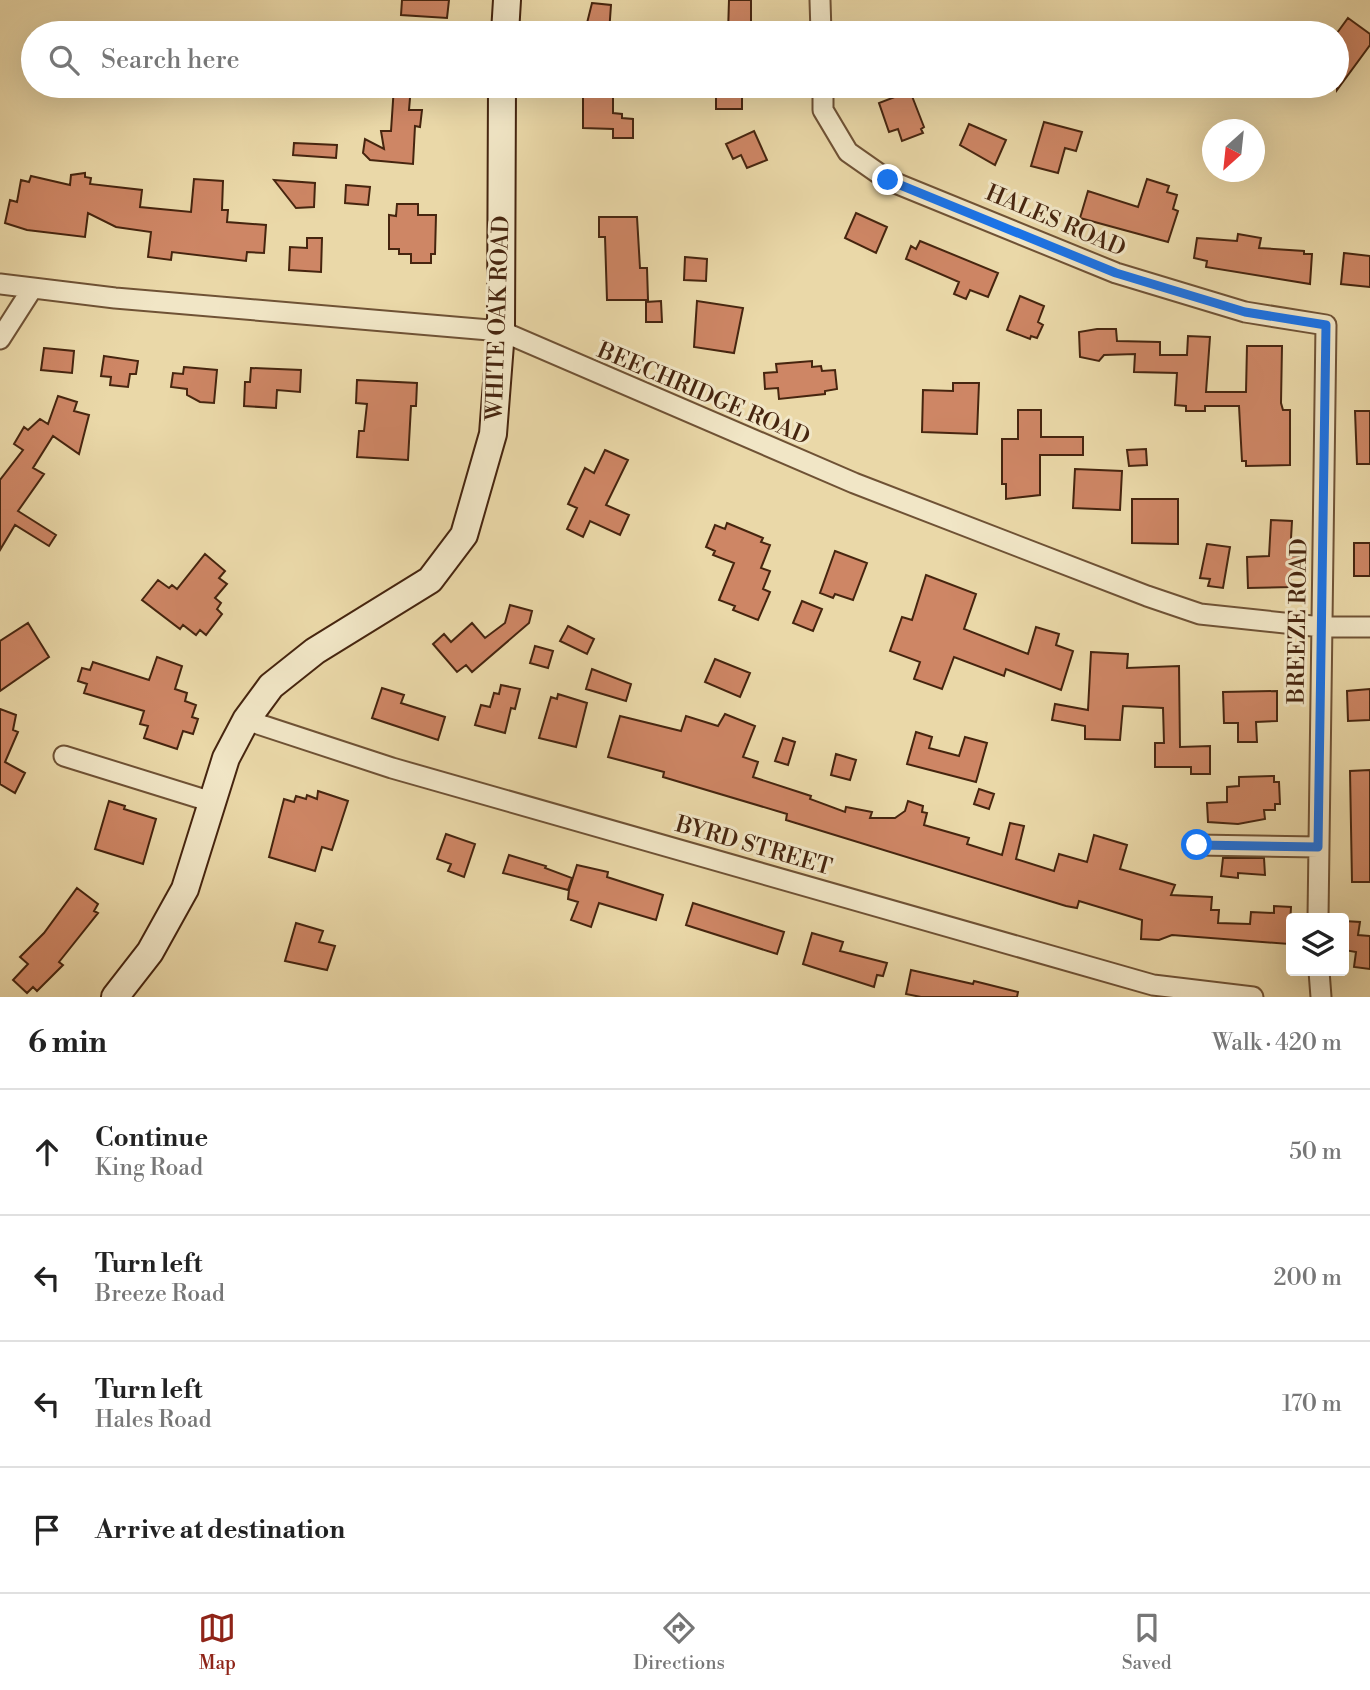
<!DOCTYPE html>
<meta charset="utf-8">
<style>
body{margin:0;font-family:"Libre Bodoni",serif;background:#f2f2f2;color:#222}
.controls{position:absolute;right:21px;bottom:21px;display:grid;overflow:hidden;border-radius:7px;box-shadow:0 7px 28px #0002}
.controls button{width:63px;height:63px;display:grid;place-items:center;padding:0;border:0;border-bottom:2px solid #e0e0e0;background:#fff;color:#222;font:35px sans-serif}
.compass{position:absolute;left:1202px;top:119px;width:63px;height:63px;border-radius:50%;background:#fff;box-shadow:0 7px 28px #0002;rotate:207deg}
.stop{position:absolute;width:21px;height:21px;margin:-16px;border:5px solid #1a73e8;border-radius:50%;background:#fff}
.stop.end{background:#1a73e8;border-color:#fff;box-shadow:0 2px 7px #0008}
.list{margin:0;padding:0;list-style:none}
h2{display:flex;justify-content:space-between;align-items:center;height:91px;margin:0;padding:0 28px;font-size:30px}
h2 small{font-size:23px;font-weight:400;color:#767676}
.list li{display:grid;grid-template-columns:46px 1fr auto;gap:21px;align-items:center;box-sizing:border-box;height:126px;padding:0 28px;border-top:2px solid #e0e0e0}
.list b{display:block;font-size:26px;white-space:nowrap}
.list p{margin:0;font-size:23px;white-space:nowrap;color:#767676}
.list em{font-size:23px;font-style:normal;color:#767676}
.icon{flex:none;width:38px;height:38px;fill:none;stroke:currentColor;stroke-width:2;stroke-linecap:round;stroke-linejoin:round}
.map{position:relative;flex:none;width:1370px;height:997px;overflow:hidden}
.search{position:absolute;background:#fff;box-shadow:0 7px 28px #0002;left:21px;right:21px;top:21px;height:77px;display:flex;align-items:center;gap:18px;box-sizing:border-box;padding:0 24px;border-radius:38px;color:#767676;font-size:26px}
.sheet{height:595px;background:#fff}
nav{display:flex;justify-content:space-around;align-items:center;box-sizing:border-box;height:98px;border-top:2px solid #e0e0e0;background:#fff;font-size:19px;color:#767676}
nav a{display:grid;justify-items:center;gap:4px}
nav .on{color:#8f2418}
.map>svg:first-child{display:block}
.building{fill:#ce8665;stroke:#46250f;stroke-width:2}
.lines{fill:none;stroke-linecap:round;stroke-linejoin:round}
.street-casing{stroke:#6f5235;stroke-width:23}
.secondary-casing{stroke:#46250f;stroke-width:30}
.street{stroke:#f1e6c6;stroke-width:19}
.secondary{stroke:#f1e6c6;stroke-width:26}
.route{stroke:#1a73e8;stroke-width:9}
.labels{text-anchor:middle;stroke-width:6;stroke-linejoin:round;paint-order:stroke}
.street-label{font-size:23px;fill:#46250f;stroke:#f1e6c6}
</style>
<div class="map">
<svg width="1370" height="997" viewBox="0 0 1370 997">
<rect width="100%" height="100%" fill="#ead8a8"/>
<filter id="stains"><feTurbulence type="fractalNoise" baseFrequency=".00286" numOctaves="4"/><feColorMatrix values="0 0 0 0 .2 0 0 0 0 .09 0 0 0 0 .02 0 0 0 .5 -.17"/></filter>
<radialGradient id="worn" r=".72"><stop offset=".6" stop-color="#630" stop-opacity="0"/><stop offset="1" stop-color="#630" stop-opacity=".3"/></radialGradient>
<!-- building -->
<path class="building" d="M402,0H449L447,18L401,15Z
M729,0H751V33H728Z
M592,3L611,5L609,33L585,31Z
M1348,18L1370,34V45L1337,90V33Z
M394,86H411L409,110H422L420,127L415,126L413,164L370,160L363,153L365,139L384,149L381,131H391Z
M716,86H742V109H716Z
M583,89H613V113L622,114V118L633,119V138H613V129L583,128Z
M910,91L924,127L921,129L923,133L902,141L898,129L889,132L879,103Z
M1044,122L1082,132L1076,151L1065,148L1058,173L1031,166Z
M969,124L1006,140L995,165L960,145Z
M754,131L767,160L747,168L741,155L733,159L726,144Z
M294,143L337,145L336,158L293,155Z
M85,173V177L91,178L90,184L142,190L140,207L191,212L194,179L223,181L222,210H228L227,222L266,225L264,253L247,252L246,261L172,252L171,260L148,257L151,232L116,227L88,213L85,237L27,230L5,223L10,200L17,202L21,180L29,182L31,176L70,185L71,175Z
M1147,179L1169,186L1167,192L1177,195L1173,209L1178,211L1168,242L1080,218L1088,191L1138,207Z
M274,180L315,183L314,207L296,208Z
M346,185L370,187L368,205L345,203Z
M397,204H418V215H436L435,254H431V263H411V254H399V249H389V215L396,216Z
M856,213L887,227L876,253L845,238Z
M599,217H637L640,268H647L648,300H607L605,237H599Z
M1238,234L1261,238L1259,248L1304,251V254H1312L1310,284L1206,267L1207,261L1194,258L1197,238L1237,241Z
M307,238H322L321,272L289,270L290,247L307,248Z
M920,241L998,273L988,297L970,290L966,299L954,294L959,282L906,259L911,246L916,249Z
M1344,253L1370,256V287L1341,284Z
M685,257L707,259L706,281L684,280Z
M1020,296L1044,306L1038,322L1043,325L1037,338L1031,336L1030,339L1007,330Z
M661,301L662,322H646V302Z
M697,301L743,308L734,353L694,347Z
M1097,329H1116L1117,341L1160,342V355H1187L1188,336L1210,337L1206,392H1246L1247,346H1282L1281,403L1283,410H1290V465L1246,466V461H1242L1239,406H1205V411H1186V406L1175,405L1177,373L1134,372L1135,354L1104,355L1099,361L1080,357L1079,332Z
M44,348L74,351L72,373L41,370Z
M104,356L138,361L136,374H130L128,387L110,385L111,377L101,376Z
M812,361V367L821,366L822,371L835,370L837,389L825,391V394L779,399L778,388L765,389L764,373L777,372L776,364Z
M184,367L217,370L214,403L200,402L187,395V389L171,387L173,373L183,374Z
M251,368L301,370L300,392L277,390L276,408L244,406L245,382H250Z
M357,380L417,383L416,406H411L408,460L357,457L359,431H364L367,404L356,403Z
M953,383H979L977,434L922,432L923,390L953,391Z
M58,396L77,402L74,411L89,415L79,454L53,436L33,468L44,474L18,511L56,535L49,546L15,525L0,550V480L23,450L14,444L24,427L28,430L40,419L48,424Z
M1018,410H1041V437H1083V455H1040V495L1006,499V484H1002V439H1018Z
M1355,411H1370V464H1357Z
M1146,449L1147,465L1129,466L1127,450Z
M605,450L628,460L606,505L629,515L620,535L590,521L583,537L567,529L577,508L568,504L585,468L594,473Z
M1075,469L1122,471L1120,510L1073,508Z
M1132,499H1178V544L1132,543Z
M1271,520L1292,521L1290,556H1299L1300,577H1291V587L1248,588L1247,557L1269,556Z
M727,523L763,538L761,542L770,545L761,568L770,571L763,589L770,592L758,620L733,610L735,606L719,600L734,563L713,555L715,551L706,547L715,525L725,529Z
M1354,543H1370V576H1354Z
M1207,544L1230,547L1223,588L1208,586L1210,579L1200,578Z
M835,551L867,563L853,600L835,594L833,598L820,593Z
M205,554L225,571L219,578L227,584L215,598L221,603L217,609L222,614L206,635L200,630L196,635L183,625L180,629L142,600L158,580L169,588L172,585L177,589Z
M926,575L976,594L964,629L1028,654L1036,627L1059,634L1056,645L1073,651L1061,690L1006,669L1004,676L954,657L942,689L914,679L920,662L890,651L902,617L912,620Z
M802,601L822,609L813,631L793,623Z
M510,605L532,611L529,623L472,672L466,665L457,672L433,644L444,634L451,642L472,623L485,638L505,623Z
M28,623L49,657L0,691V641Z
M568,626L594,639L587,654L560,641Z
M535,646L553,651L548,668L530,663Z
M1091,652L1128,654L1127,668L1179,666L1180,747L1210,746V774H1191V767H1155V743H1164L1163,708L1123,706L1120,740L1085,739V726L1052,720L1055,704L1088,710Z
M157,657L182,666L175,689L187,693L185,701L196,705L192,717L198,719L193,734L183,731L177,749L144,738L148,726L140,724L144,711L84,693L87,684L78,681L82,668L90,670L93,662L149,680Z
M715,659L750,673L740,697L705,682Z
M592,669L631,684L626,701L586,689Z
M501,685L520,689L515,709L511,708L505,733L475,725L481,705L490,707L494,693L499,694Z
M382,688L404,695L401,703L445,717L438,740L372,718Z
M1370,689V720L1348,721L1347,691Z
M1277,691V721L1256,722L1257,742H1238V723H1224L1223,692Z
M558,694L587,703L576,747L539,738L551,697L557,699Z
M0,709L16,715L13,730L18,732L5,762L25,773L15,793L0,784Z
M725,714L755,726L743,757L758,762L753,777L811,796L810,799L845,812L846,807L872,812L870,818H895L905,811L908,801L923,806L922,812L927,813L924,825L969,838L967,844L1002,855L1010,823L1024,826L1016,859L1054,871L1059,854L1087,862L1094,835L1127,845L1120,869L1175,885L1171,895L1212,897L1211,910H1219L1218,923L1250,924L1251,912L1274,913V906L1291,907L1289,944L1172,935L1159,940L1141,939L1142,920L1079,901L1077,908L1066,906L786,820L787,814L663,777L664,772L608,757L620,716L681,731L686,716L718,726Z
M916,732L932,737L929,748L959,756L965,737L987,743L976,782L907,764Z
M783,738L795,742L788,765L775,761Z
M836,754L856,760L850,780L831,775Z
M1370,770V882H1352L1350,771Z
M1274,776V782H1279L1280,804H1275V810H1264L1265,819L1238,824L1208,822L1207,803L1227,802V787L1239,786V777Z
M979,789L994,794L989,809L974,804Z
M318,791L348,801L332,850L322,847L315,871L269,857L284,799L294,802L296,796L306,799L307,795L317,799Z
M109,801L125,806L124,809L156,819L143,864L95,849Z
M446,834L475,844L464,877L448,871L451,864L437,859Z
M509,855L546,866L545,868L572,878L568,890L503,873Z
M1223,858H1264L1265,875L1238,873V878L1221,876Z
M577,865L608,872L607,877L663,895L656,920L599,903L591,927L571,920L578,902L568,899L569,890Z
M77,888L98,904L94,911L98,913L59,962L63,965L37,991L33,987L27,993L13,980L28,964L20,957L44,933Z
M693,903L784,932L777,954L686,925Z
M1344,921L1360,922L1358,935L1370,936V969L1354,967L1356,952L1344,950Z
M296,923L323,931L319,942L335,946L327,970L285,961Z
M812,933L843,942L840,951L887,963L883,976L877,975L874,987L803,964Z
M911,970L973,984L974,981L1018,992L1017,997H921L906,994Z"/>
<g class="lines">
<defs>
<path id="street" d="M820,0L821,33
M823,86V110L848,152L888,180L1116,273L1245,312L1326,325L1318,918
M0,284L115,298L501,331L854,483L1147,596L1200,614L1322,627H1370
M0,339L32,289
M246,720L392,768L1153,985L1253,997
M64,756L212,802
M1197,845L1318,847
M1319,971L1321,997"/>
<path id="secondary" d="M505,33L507,0
M115,997L150,952L185,889L226,758L246,720L271,686L315,651L430,580L464,535L493,434L501,331L502,86"/>
</defs>
<!-- street casing -->
<use href="#street" class="street-casing"/>
<!-- secondary casing -->
<use href="#secondary" class="secondary-casing"/>
<!-- street -->
<use href="#street" class="street"/>
<!-- secondary -->
<use href="#secondary" class="secondary"/>
</g>
<g class="lines">
<!-- route -->
<path class="route" d="M888,180L1116,273L1245,312L1326,325L1318,847L1197,845"/>
</g>
<g class="labels">
<!-- street labels -->
<g class="street-label">
<text transform="translate(1056 220) rotate(23)" y="8">HALES ROAD</text>
<text transform="translate(497 318) rotate(-88)" y="8">WHITE OAK ROAD</text>
<text transform="translate(704 393) rotate(23)" y="8">BEECHRIDGE ROAD</text>
<text transform="translate(1297 621) rotate(-89)" y="8">BREEZE ROAD</text>
<text transform="translate(754 845) rotate(16)" y="8">BYRD STREET</text>
</g>
</g>
<rect width="100%" height="100%" filter="url(#stains)"/>
<rect width="100%" height="100%" fill="url(#worn)"/>
</svg>
<div class="controls">
<button><svg class="icon" aria-label="layers" viewBox="0 0 24 24"><path d="M12 4l9 5-9 5-9-5zM3 14l9 5 9-5"/></svg></button>
</div>
<svg class="compass" viewBox="-18 -18 36 36"><path d="M0-13l5 13h-10z" fill="#e53935"/><path d="M0 13l5-13h-10z" fill="#767676"/></svg>
<div class="stop" style="left:1197px;top:845px"></div>
<div class="stop end" style="left:888px;top:180px"></div>
<div class="search"><svg class="icon" aria-label="search" viewBox="0 0 24 24"><circle cx="10" cy="10" r="6"/><path d="M15 15l6 6"/></svg>Search here</div>
</div>
<section class="sheet">
<h2>6 min<small>Walk · 420 m</small></h2>
<ul class="list">
<li><svg class="icon" aria-label="ahead" viewBox="0 0 24 24"><path d="M12 20V5M6 11l6-6 6 6"/></svg><div><b>Continue</b><p>King Road</p></div><em>50 m</em></li>
<li><svg class="icon" aria-label="left" viewBox="0 0 24 24"><path d="M17 20v-9H6M10 6l-5 5 5 5"/></svg><div><b>Turn left</b><p>Breeze Road</p></div><em>200 m</em></li>
<li><svg class="icon" aria-label="left" viewBox="0 0 24 24"><path d="M17 20v-9H6M10 6l-5 5 5 5"/></svg><div><b>Turn left</b><p>Hales Road</p></div><em>170 m</em></li>
<li><svg class="icon" aria-label="arrive" viewBox="0 0 24 24"><path d="M6 21V4h12l-3 4 3 4H6"/></svg><div><b>Arrive at destination</b></div></li>
</ul>
</section>
<nav>
<a class="on"><svg class="icon" aria-label="map" viewBox="0 0 24 24"><path d="M3 6l6-2 6 2 6-2v14l-6 2-6-2-6 2zM9 4v14M15 6v14"/></svg>Map</a>
<a><svg class="icon" aria-label="directions" viewBox="0 0 24 24"><path d="M12 3l9 9-9 9-9-9zM9 14v-3h6M13 9l2 2-2 2"/></svg>Directions</a>
<a><svg class="icon" aria-label="saved" viewBox="0 0 24 24"><path d="M7 4h10v16l-5-4-5 4z"/></svg>Saved</a>
</nav>
